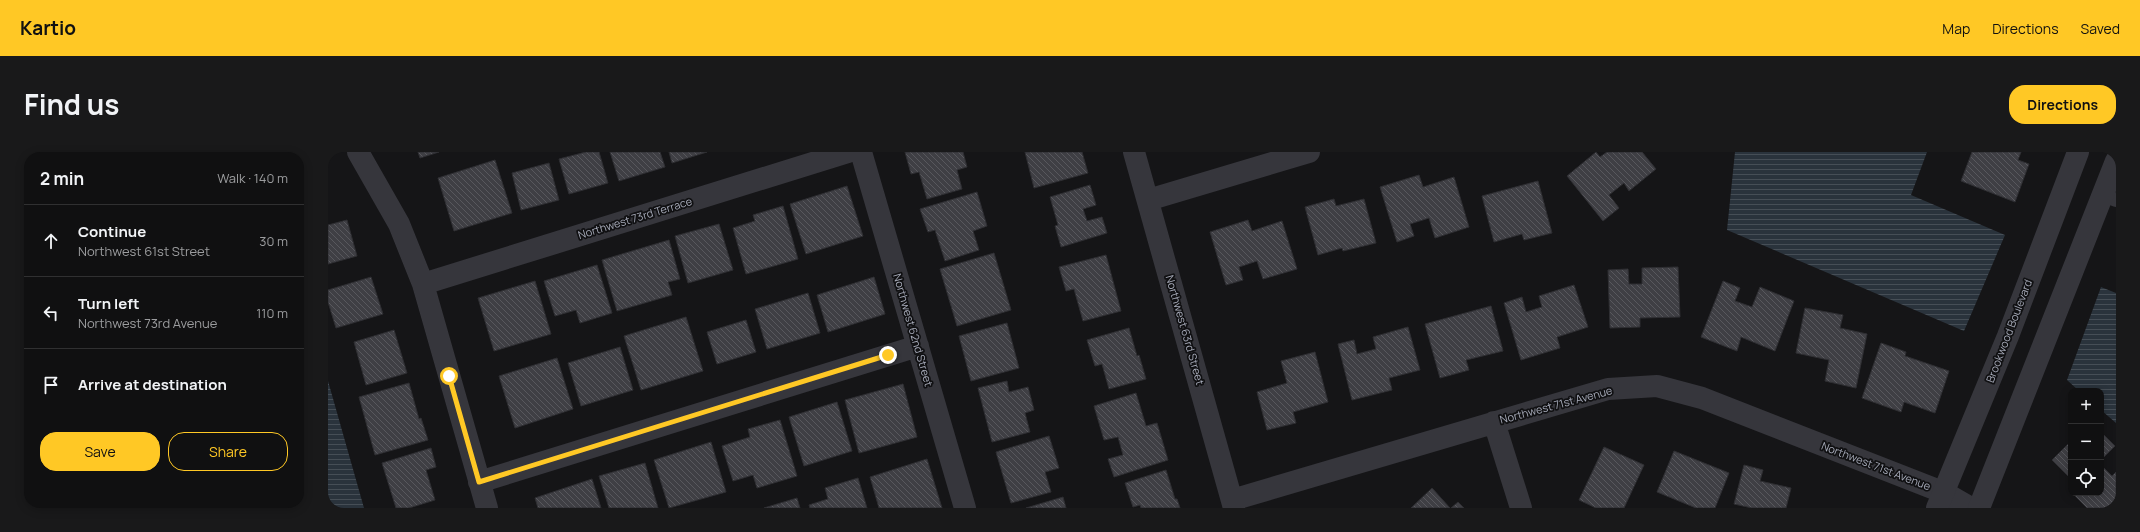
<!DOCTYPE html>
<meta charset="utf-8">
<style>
body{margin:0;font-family:Manrope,sans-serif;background:#19191a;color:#f1f3f6}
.controls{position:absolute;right:12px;bottom:12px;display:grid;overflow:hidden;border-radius:8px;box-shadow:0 2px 10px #0003}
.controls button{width:36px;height:36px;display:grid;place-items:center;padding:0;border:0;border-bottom:1px solid #303031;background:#101011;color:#f1f3f6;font:20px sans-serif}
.stop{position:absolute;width:12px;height:12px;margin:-9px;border:3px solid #ffc825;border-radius:50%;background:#fff}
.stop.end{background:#ffc825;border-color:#fff;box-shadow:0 1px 4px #0008}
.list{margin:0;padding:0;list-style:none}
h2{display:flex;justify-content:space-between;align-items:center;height:52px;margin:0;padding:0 16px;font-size:17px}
h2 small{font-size:13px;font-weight:400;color:#9c9d9f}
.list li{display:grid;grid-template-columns:26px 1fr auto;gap:12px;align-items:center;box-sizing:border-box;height:72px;padding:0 16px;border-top:1px solid #303031}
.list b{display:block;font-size:15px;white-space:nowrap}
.list p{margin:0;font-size:13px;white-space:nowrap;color:#9c9d9f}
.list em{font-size:13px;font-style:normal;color:#9c9d9f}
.actions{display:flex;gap:8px;padding:12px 16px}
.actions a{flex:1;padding:9px 0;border:1px solid #ffc825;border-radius:16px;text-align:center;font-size:14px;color:#ffc825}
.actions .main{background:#ffc825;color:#111}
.icon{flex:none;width:22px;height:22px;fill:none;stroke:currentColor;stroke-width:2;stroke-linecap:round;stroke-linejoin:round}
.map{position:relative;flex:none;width:1788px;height:356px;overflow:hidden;border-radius:16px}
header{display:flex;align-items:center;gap:24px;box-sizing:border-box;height:56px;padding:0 20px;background:#ffc825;color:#111}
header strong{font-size:19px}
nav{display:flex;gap:22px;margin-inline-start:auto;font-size:14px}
.intro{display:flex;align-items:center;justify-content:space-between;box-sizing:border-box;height:96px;padding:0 24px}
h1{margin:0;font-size:28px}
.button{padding:10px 18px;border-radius:16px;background:#ffc825;color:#111;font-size:14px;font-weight:700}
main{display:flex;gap:24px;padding:0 24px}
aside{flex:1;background:#101011;border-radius:16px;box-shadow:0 2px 10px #0003}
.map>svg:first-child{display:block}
.water{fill:url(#water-rules)}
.building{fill:url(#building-back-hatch);stroke:#2f2f33}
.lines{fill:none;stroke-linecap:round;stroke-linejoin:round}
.service{stroke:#36363c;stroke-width:14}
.minor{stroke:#36363c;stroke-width:22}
.tertiary{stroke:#36363c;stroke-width:22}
.route{stroke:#ffc825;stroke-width:5}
.labels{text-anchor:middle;stroke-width:3.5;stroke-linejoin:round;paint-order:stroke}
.street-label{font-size:11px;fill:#a6aab8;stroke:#101012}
</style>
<header>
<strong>Kartio</strong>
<nav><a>Map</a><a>Directions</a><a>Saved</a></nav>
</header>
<div class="intro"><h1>Find us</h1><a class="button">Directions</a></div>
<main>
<aside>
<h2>2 min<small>Walk · 140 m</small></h2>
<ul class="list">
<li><svg class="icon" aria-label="ahead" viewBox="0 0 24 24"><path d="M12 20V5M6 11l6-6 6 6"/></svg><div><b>Continue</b><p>Northwest 61st Street</p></div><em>30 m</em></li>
<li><svg class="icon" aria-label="left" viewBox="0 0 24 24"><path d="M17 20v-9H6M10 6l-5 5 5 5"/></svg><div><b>Turn left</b><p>Northwest 73rd Avenue</p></div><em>110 m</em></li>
<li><svg class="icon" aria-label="arrive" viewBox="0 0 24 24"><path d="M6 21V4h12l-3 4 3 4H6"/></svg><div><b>Arrive at destination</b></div></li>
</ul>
<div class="actions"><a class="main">Save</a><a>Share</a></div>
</aside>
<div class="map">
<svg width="1788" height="356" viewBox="0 0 1788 356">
<defs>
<pattern id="water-rules" width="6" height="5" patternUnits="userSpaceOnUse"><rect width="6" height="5" fill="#2a333c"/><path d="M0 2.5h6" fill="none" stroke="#464e56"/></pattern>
<pattern id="building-back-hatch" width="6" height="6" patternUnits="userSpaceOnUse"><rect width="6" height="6" fill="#3f3f44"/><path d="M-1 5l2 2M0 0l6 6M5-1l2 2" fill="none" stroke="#58585d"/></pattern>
</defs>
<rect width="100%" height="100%" fill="#151517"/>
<!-- water -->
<path class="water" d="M1407,0H1599L1583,43L1677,83L1636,179L1399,78Z
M1773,135L1788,141V271L1773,258V239H1751L1739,228Z
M0,229L36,356H0Z"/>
<!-- building -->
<path class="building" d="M90,0H111L92,6Z
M258,0H271L280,31L241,42L231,7Z
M282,0H332L337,15L291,29Z
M341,0H379L344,11Z
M577,0H635L639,15L629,18L634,37L599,47L591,20L583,22Z
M697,0H754L760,21L706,36Z
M1268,0L1272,5L1279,0H1314L1328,17L1301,39L1296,31L1281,43L1291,56L1275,69L1239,24Z
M1644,0H1693L1690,8L1701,12L1687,50L1633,29Z
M167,8L184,61L126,79L110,26Z
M221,11L231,48L193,58L184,21Z
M1091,23L1095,35L1126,25L1141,75L1107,86L1101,66L1082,72L1086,84L1069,90L1052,35Z
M1210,29L1224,81L1196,88L1194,82L1166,90L1154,44Z
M762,33L768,53L755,57L759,69L774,65L779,81L733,95L727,74L730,73L722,45Z
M519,34L535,84L478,102L462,52Z
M649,40L659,74L645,79L651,98L617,109L607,78L600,80L592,57Z
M1006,47L1008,54L1036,47L1048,91L1015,99L1014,96L990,103L977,55Z
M455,54L470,107L418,122L405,76L427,69L425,63Z
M19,68L29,104L0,112V73Z
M920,68L924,79L954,69L969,117L935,127L929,109L911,115L915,128L898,133L882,80Z
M391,72L405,118L360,131L347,84Z
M341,88L352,127L340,130L344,143L289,159L274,108Z
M666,101L683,158L629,174L612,117Z
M778,103L793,159L755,169L746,137L738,139L731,115Z
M269,113L284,161L252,171L248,158L227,164L216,129Z
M1350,115L1352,165L1312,166V175L1282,176L1280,118L1300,117L1301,132H1314V116Z
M43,125L55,162L8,176L0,150V138Z
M546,125L557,162L500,180L489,143Z
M207,129L223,182L166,199L150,146Z
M1395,129L1412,136L1407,149L1424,155L1432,135L1466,149L1447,199L1413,185L1409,199L1373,185Z
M1246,133L1260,175L1229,185L1232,196L1193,208L1176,151L1194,145L1198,160L1214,155L1211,144Z
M480,141L492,181L439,197L427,157Z
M1163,154L1175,199L1138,208L1141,218L1112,226L1097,172Z
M1477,156L1515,163L1512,176L1539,182L1528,236L1497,229L1501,208L1468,201Z
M358,165L375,219L313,238L296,184Z
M418,168L428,200L389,212L379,180Z
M679,171L691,216L643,229L631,184Z
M1080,175L1092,218L1061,226L1064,238L1024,248L1010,192L1026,188L1029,202L1048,197L1045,185Z
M801,176L809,204L811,203L818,227L781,237L774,212L767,214L759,188Z
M66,178L79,221L38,233L26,190Z
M1553,191L1578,200L1577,204L1621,219L1607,261L1576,250L1573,260L1534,246Z
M292,195L305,238L253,254L240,211Z
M987,200L1000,250L965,260L968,271L939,278L929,240L959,231L953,209Z
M229,206L245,257L187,276L171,224Z
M679,229L681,240L700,235L706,258L697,261L702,280L664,290L650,236Z
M81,231L91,267L93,266L100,288L47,303L31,245Z
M575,232L589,285L531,301L517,248Z
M808,241L818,274L829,271L840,308L786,325L780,307L795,303L790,285L776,288L766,254Z
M509,250L524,299L476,314L461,265Z
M452,268L469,324L429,336L425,323L405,329L394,294L422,285L420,277Z
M1773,280L1787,294L1773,308Z
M721,284L731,316L717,320L723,340L683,351L668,300Z
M1743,289V327L1724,308Z
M383,290L398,340L341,356L326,308Z
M1276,295L1316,313L1296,356H1268L1251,348Z
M103,296L108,315L98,318L107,348L81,356H68L54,311Z
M1346,299L1401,321L1387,356H1368L1329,340Z
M599,307L614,356H551L542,325Z
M317,311L330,356H281L271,324Z
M1416,313L1435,318L1432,329L1463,336L1458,356H1424L1406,352Z
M1773,313L1784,324L1788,320V347L1779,356H1759L1744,341H1773Z
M838,318L847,347H849L852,356H813L812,353L805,355L797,331Z
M530,326L539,356H482L481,353L500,347L497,336Z
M264,327L273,356H210L207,346Z
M1104,336L1122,356H1083Z
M735,345L738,356H698Z
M469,346L472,356H436Z
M1130,350L1136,356H1123Z"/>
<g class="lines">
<!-- service -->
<path class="service" d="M1775,43L1788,48"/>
<!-- minor -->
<path class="minor" d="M30,0L71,72L95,132L159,356
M533,0L637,356
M806,0L906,356
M820,48L981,0
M95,132L520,0
M1166,270L1193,356
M151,330L590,194
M904,348L1280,237L1329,234L1374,246L1617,341L1643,356"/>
<!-- tertiary -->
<path class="tertiary" d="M1609,356L1680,184L1750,0
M1651,356L1788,9"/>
</g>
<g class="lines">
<!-- route -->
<path class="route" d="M121,224L151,330L560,203"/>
</g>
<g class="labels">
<!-- street labels -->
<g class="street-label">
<text transform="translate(307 66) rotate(-17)" y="4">Northwest 73rd Terrace</text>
<text transform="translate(585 178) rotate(74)" y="4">Northwest 62nd Street</text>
<text transform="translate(857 178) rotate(74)" y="4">Northwest 63rd Street</text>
<text transform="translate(1681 179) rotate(-69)" y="4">Brookwood Boulevard</text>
<text transform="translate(1228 253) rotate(-15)" y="4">Northwest 71st Avenue</text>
<text transform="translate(1548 314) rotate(21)" y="4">Northwest 71st Avenue</text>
</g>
</g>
</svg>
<div class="controls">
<button>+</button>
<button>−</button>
<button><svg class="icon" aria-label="locate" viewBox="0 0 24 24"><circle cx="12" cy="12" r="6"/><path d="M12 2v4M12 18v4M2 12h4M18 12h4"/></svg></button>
</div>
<div class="stop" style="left:121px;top:224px"></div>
<div class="stop end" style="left:560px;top:203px"></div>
</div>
</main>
